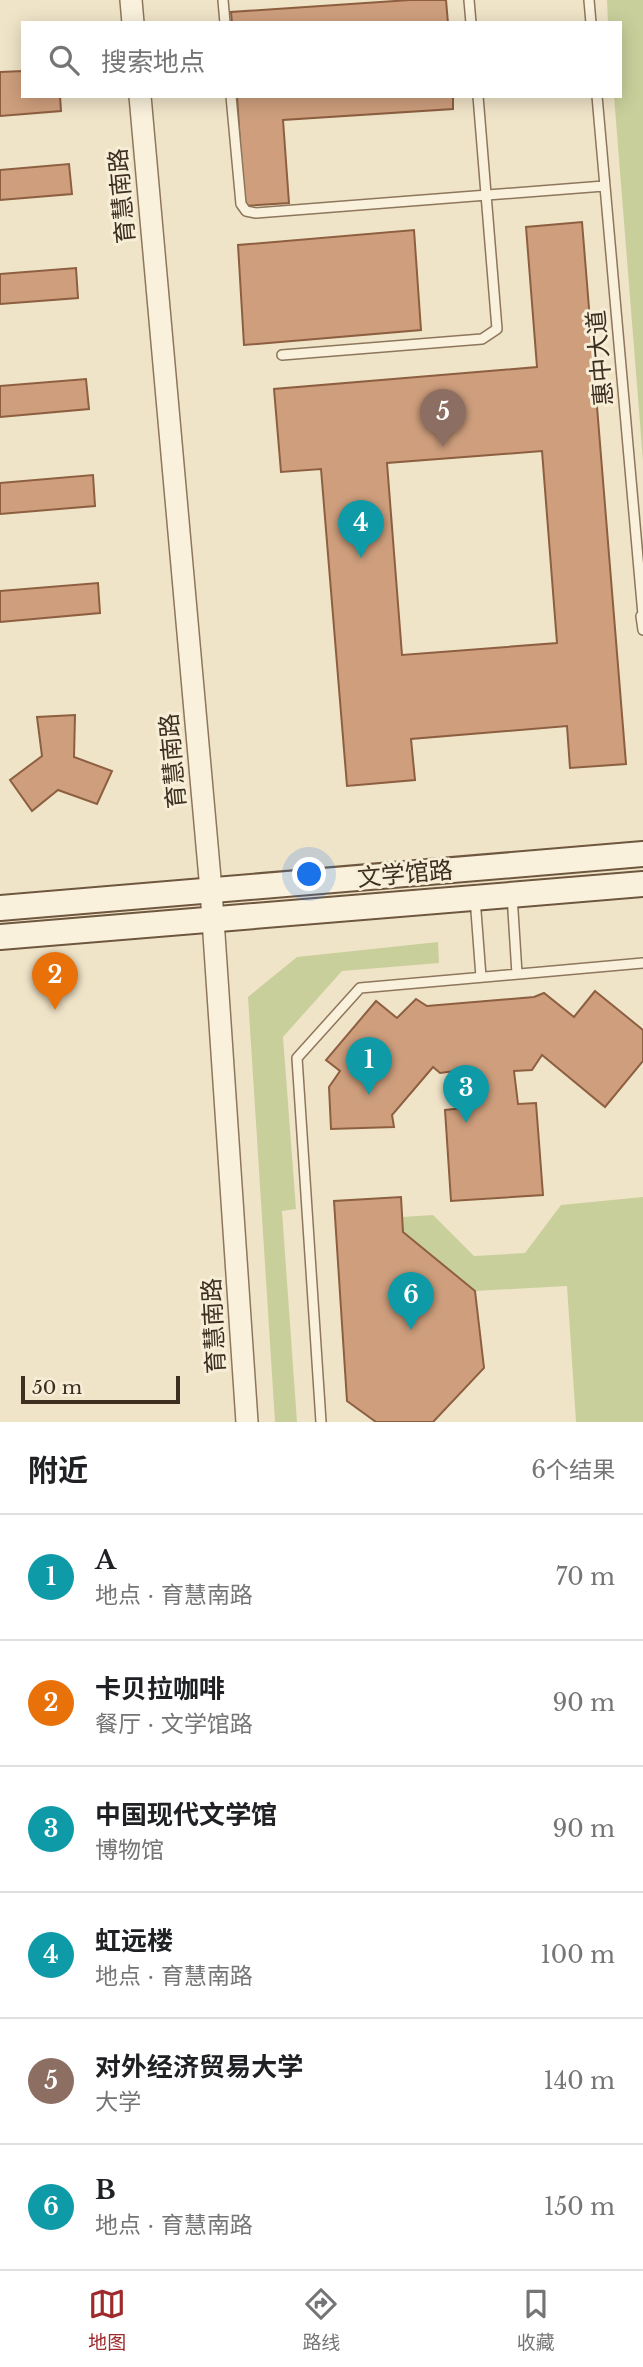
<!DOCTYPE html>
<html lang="zh">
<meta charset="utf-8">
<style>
body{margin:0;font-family:"Libre Baskerville","Noto Sans SC",serif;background:#f6f6f6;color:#202124}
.scale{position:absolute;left:21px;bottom:18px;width:159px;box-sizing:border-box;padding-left:7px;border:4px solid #3d2e20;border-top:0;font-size:19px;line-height:24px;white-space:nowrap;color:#3d2e20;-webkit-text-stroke:5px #f7eed8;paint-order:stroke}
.you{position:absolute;left:310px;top:875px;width:24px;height:24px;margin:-18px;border:5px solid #fff;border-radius:50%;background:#1a73e8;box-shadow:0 0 0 10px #1a73e833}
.badge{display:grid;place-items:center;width:46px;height:46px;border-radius:50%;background:#9e2a2b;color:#fff;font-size:23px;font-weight:700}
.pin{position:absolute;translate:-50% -58px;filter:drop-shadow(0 2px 4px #0008)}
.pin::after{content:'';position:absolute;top:37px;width:24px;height:21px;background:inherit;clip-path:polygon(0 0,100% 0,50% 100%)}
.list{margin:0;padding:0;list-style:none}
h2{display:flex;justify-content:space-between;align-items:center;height:91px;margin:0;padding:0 28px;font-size:30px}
h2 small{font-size:23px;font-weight:400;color:#757577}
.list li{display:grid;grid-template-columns:46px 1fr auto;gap:21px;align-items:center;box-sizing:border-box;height:126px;padding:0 28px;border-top:2px solid #e0e0e0}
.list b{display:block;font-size:26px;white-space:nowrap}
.list p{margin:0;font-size:23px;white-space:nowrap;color:#757577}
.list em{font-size:23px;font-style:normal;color:#757577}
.icon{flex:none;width:38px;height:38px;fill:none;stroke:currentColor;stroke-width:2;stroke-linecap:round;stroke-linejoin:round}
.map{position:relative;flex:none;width:643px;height:1422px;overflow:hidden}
.search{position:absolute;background:#fff;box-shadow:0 4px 18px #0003;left:21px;right:21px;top:21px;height:77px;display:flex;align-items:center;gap:18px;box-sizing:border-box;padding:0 24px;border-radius:0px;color:#757577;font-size:26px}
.sheet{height:847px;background:#fff}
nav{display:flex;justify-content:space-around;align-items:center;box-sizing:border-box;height:98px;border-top:2px solid #e0e0e0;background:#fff;font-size:19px;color:#757577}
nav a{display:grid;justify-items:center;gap:4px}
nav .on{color:#9e2a2b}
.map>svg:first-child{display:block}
.green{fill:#c9cf9b}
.building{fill:#cf9f7d;stroke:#8d5f41;stroke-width:2;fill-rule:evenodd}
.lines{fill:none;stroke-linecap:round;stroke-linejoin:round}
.service-casing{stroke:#8d765c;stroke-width:12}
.tertiary-casing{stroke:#8d765c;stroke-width:24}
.secondary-casing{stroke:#6f573f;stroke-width:28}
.service{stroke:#faf1dc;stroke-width:9}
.tertiary{stroke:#faf1dc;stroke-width:21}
.secondary{stroke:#faf1dc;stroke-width:24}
.labels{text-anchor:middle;stroke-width:6;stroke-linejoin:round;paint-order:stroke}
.street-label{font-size:24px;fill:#3d2e20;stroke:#f7eed8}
</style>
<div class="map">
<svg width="643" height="1422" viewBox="0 0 643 1422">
<rect width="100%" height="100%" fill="#f0e4c8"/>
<!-- green -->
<path class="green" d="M607,0H643V461L614,96H620V23H608Z
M438,942L439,963L342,971L283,1037L296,1209L282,1211L297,1422H275L248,997L297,957Z
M643,1197V1422H576L567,1286L475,1291L403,1232L402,1217L433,1215L474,1256L525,1253L561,1205Z"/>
<!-- building -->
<path class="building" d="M410,0H446L448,23H232L231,12Z
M23,71V96H60L61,111L0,116V72Z
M237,96H453V109L283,120L289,203L244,206Z
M69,164L72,194L0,200V170Z
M582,222L626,764L570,768L567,726L411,739L415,780L347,786L321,469L281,472L274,389L537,367L526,227ZM542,451L557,643L402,655L387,463Z
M414,230L421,330L244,345L238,245Z
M76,268L78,298L0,304V274Z
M86,379L89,409L0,417V386Z
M93,475L95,506L0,514V483Z
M98,583L100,613L0,622V591Z
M75,715L74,757L112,771L97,804L58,790L32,811L10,780L42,756L37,717Z
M595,991L643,1030V1061L605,1107L542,1055L532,1070L514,1071L518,1104L536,1103L543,1195L451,1201L445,1110L464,1108V1070L440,1073L433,1067L392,1115L394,1127L331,1129L329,1087L340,1071L326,1060L376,1001L397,1018L416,999L427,1006L534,997L544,993L574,1017Z
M401,1197L403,1232L475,1291L484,1368L433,1422H376L347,1401L334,1201Z"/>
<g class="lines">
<defs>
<path id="service" d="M223,0L225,23
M469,0L471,23
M589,0L591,23
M231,96L241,204L246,211L256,213L604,186
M597,96L643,615
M282,355L482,339L497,329L478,96
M641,616L643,630
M512,895L517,974
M475,898L481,977
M321,1422L297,1058L360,988L643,963"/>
<path id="tertiary" d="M131,0L133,23
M140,96L211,890L247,1422"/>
<path id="secondary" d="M0,908L643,854
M0,937L643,884"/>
</defs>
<!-- service casing -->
<use href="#service" class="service-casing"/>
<!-- tertiary casing -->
<use href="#tertiary" class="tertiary-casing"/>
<!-- secondary casing -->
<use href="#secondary" class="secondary-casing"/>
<!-- service -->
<use href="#service" class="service"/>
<!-- tertiary -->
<use href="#tertiary" class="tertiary"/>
<!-- secondary -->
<use href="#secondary" class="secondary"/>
</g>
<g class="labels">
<!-- street labels -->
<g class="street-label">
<text transform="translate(122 196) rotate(-95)" y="8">育慧南路</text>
<text transform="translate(600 358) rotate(-95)" y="8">惠中大道</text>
<text transform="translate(173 761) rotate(-95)" y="8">育慧南路</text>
<text transform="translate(405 874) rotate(-5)" y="8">文学馆路</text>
<text transform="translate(214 1326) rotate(-93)" y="8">育慧南路</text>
</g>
</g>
</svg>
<div class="scale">50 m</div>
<div class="you"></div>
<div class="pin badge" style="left:369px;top:1095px;background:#0f9aa8">1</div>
<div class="pin badge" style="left:55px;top:1010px;background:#e8710a">2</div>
<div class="pin badge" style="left:466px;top:1123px;background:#0f9aa8">3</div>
<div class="pin badge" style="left:361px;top:558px;background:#0f9aa8">4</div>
<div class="pin badge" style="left:443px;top:447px;background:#8d6e63">5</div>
<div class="pin badge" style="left:411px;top:1330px;background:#0f9aa8">6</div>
<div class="search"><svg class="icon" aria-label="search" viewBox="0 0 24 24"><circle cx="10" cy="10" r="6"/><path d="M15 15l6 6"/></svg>搜索地点</div>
</div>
<section class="sheet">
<h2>附近<small>6个结果</small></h2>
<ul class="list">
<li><span class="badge" style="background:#0f9aa8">1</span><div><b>A</b><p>地点 · 育慧南路</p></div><em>70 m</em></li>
<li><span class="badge" style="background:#e8710a">2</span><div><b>卡贝拉咖啡</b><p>餐厅 · 文学馆路</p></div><em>90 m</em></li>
<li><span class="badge" style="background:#0f9aa8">3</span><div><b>中国现代文学馆</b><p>博物馆</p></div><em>90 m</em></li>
<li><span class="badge" style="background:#0f9aa8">4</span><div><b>虹远楼</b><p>地点 · 育慧南路</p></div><em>100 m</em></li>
<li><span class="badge" style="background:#8d6e63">5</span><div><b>对外经济贸易大学</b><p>大学</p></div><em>140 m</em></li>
<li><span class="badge" style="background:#0f9aa8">6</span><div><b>B</b><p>地点 · 育慧南路</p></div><em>150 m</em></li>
</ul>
</section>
<nav>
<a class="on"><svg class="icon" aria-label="map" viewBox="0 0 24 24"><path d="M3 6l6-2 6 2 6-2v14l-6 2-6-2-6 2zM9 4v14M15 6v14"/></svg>地图</a>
<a><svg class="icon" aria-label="directions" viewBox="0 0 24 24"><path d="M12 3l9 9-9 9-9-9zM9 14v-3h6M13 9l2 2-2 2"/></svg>路线</a>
<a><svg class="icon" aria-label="saved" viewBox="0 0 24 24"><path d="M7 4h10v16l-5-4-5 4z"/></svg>收藏</a>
</nav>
